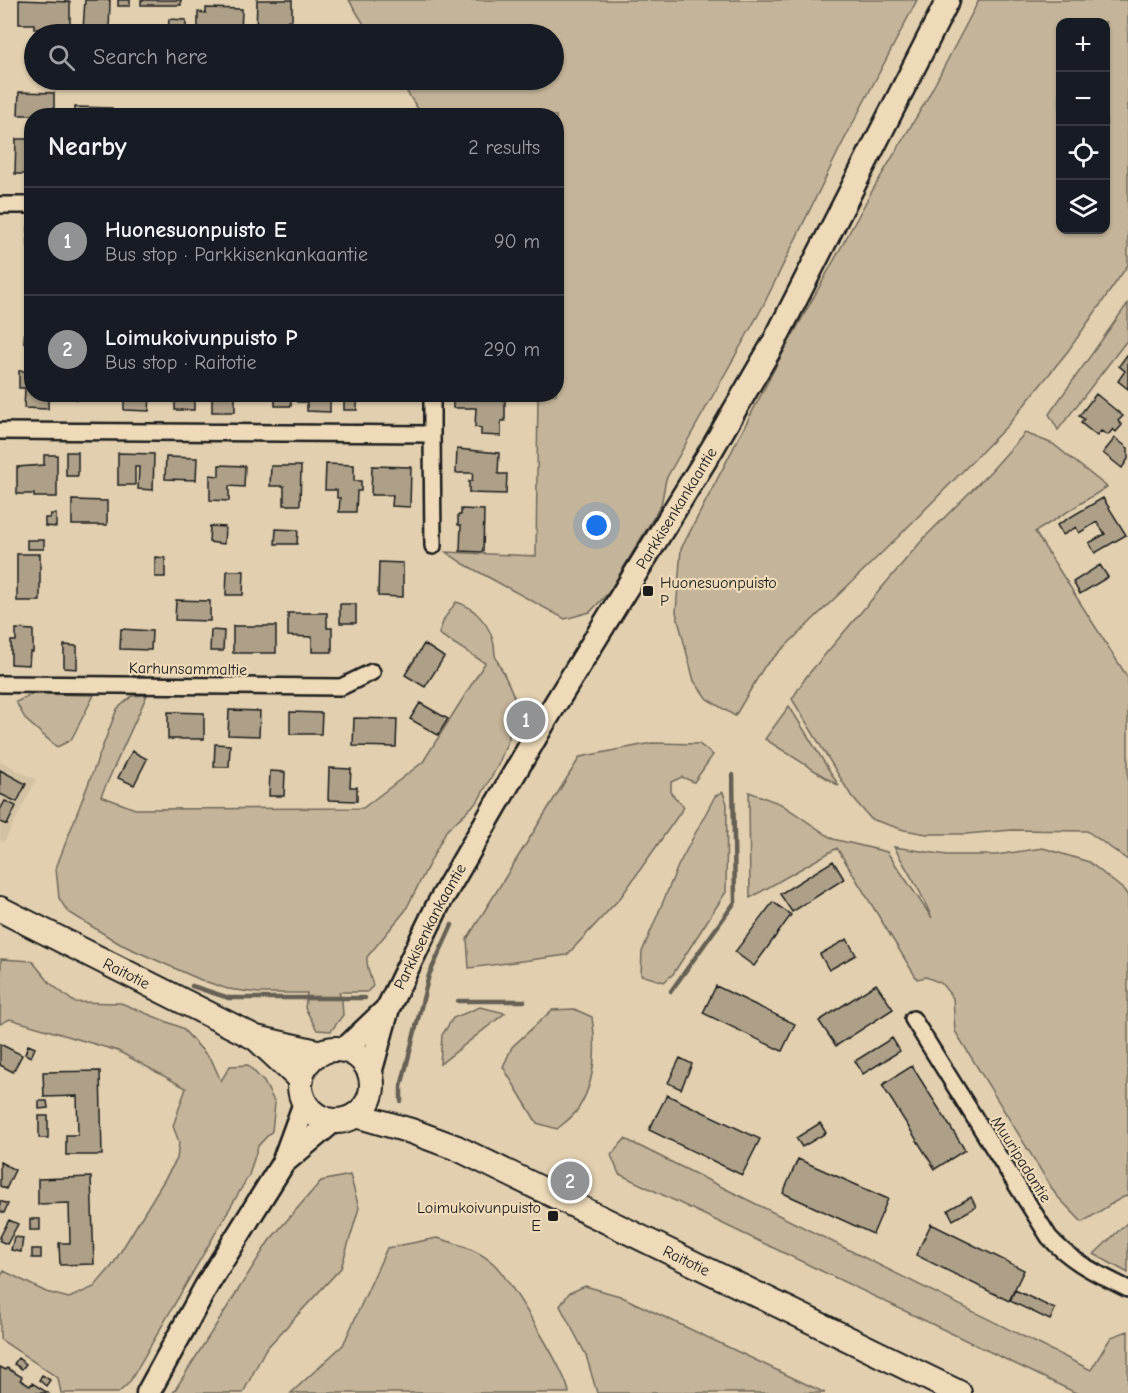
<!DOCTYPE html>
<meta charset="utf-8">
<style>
body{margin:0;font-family:"Comic Neue",sans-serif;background:#20242c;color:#f1f3f6}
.controls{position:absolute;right:18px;top:18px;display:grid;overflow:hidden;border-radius:12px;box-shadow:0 2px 4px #0004}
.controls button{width:54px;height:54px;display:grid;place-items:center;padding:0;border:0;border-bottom:2px solid #363941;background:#171b24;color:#f1f3f6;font:30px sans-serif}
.you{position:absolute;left:597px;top:526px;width:21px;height:21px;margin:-15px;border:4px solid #fff;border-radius:50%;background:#1a73e8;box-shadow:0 0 0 9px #1a73e833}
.badge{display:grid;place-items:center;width:39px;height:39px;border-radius:50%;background:#919294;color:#fff;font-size:20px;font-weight:700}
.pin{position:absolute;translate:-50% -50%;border:3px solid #fff;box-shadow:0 2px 6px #0006}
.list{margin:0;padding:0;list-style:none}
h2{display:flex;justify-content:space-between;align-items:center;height:78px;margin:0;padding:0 24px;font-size:26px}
h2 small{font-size:20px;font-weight:400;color:#9ea1a6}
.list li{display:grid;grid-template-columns:39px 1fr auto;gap:18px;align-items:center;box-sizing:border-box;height:108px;padding:0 24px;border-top:2px solid #363941}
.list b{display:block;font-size:22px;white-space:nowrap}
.list p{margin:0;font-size:20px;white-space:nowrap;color:#9ea1a6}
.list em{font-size:20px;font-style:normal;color:#9ea1a6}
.icon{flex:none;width:33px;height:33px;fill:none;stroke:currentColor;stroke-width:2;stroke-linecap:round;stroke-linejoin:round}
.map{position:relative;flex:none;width:1128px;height:1393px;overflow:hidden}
.search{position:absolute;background:#171b24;box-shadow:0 2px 4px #0004;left:24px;top:24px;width:540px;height:66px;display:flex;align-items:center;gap:15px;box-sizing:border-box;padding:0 21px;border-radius:33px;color:#9ea1a6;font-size:22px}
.panel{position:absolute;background:#171b24;box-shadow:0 2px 4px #0004;left:24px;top:108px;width:540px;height:294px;border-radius:24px}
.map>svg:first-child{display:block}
.built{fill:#d2c1a3}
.green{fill:#c4b499;stroke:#70685a;stroke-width:1.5;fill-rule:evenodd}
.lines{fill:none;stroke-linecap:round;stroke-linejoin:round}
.stream{stroke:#665f53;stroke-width:4.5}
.building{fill:#aea088;stroke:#1c1c1c;stroke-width:1.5}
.street-casing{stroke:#1c1c1c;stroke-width:20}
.secondary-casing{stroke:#1c1c1c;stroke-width:27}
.primary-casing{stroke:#1c1c1c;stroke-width:28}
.street{stroke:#eedab8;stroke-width:15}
.secondary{stroke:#eedab8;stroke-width:22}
.primary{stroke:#eedab8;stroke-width:24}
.poi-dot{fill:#1c1c1c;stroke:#eedab8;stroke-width:2}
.labels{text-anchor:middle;stroke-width:4.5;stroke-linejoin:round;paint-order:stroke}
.street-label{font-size:16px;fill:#1c1c1c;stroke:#eedab8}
.poi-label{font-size:16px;fill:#1c1c1c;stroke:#eedab8;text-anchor:start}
</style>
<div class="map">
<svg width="1128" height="1393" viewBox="0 0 1128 1393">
<rect width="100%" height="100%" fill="#e1cfaf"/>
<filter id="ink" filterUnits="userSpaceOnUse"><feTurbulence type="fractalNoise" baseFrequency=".0167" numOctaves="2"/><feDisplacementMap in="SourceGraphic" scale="12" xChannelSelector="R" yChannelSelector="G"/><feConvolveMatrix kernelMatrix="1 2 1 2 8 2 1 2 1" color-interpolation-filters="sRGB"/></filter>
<g filter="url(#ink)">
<!-- built -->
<path class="built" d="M0,761L36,780L4,842L0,840Z"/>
<!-- green -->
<path class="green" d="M349,0H917L840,148L762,308L666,479L661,505L609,592L590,612L565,619L464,564L446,552L536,556L538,395L556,394V116L422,115L399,80H554V34H370Z
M979,0H1128V265L1068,351L1008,425L898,537L764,667L735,716L707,699L694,681L676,612L681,549L777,364L872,191L926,101ZM1060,22H1106V230H1060Z
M1128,303V339L1058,430L1049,414Z
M1025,433L1053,444L1107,487L1035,532L1128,678V860L1087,831L1012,830L966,834H927L904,830L871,819L852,797L792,699L806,677L924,538L991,471Z
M456,602C474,606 491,626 494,645C495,650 494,654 496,658C504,675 512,688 517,706L508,725L509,738L498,765L478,801L446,831L405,911L367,957C366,968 371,976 373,986L367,992H339L342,1001L343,1015L331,1031L317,1030L305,1008L307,993H258L228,989L201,980L120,944L67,911L59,898L56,868L117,709L132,696L147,695L101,796L135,809L363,808L423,762L485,663L439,634L444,619Z
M32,694L94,695L71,740L57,747L26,720L16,702Z
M789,706L839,786L765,739Z
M652,743L699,744L713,755L694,782L682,777L671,782V793L684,807L621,897L567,955L469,968L467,939L580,757Z
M723,792L727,804L726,892L673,974L664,982L641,975L642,952L678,866L715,796Z
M749,792L781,804L833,839L887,852L932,918L920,892L894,847L947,855H996L1043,848L1089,862L1124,890L1128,896V1195C1111,1202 1098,1214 1082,1222L1056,1195L955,1031L953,998L941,983L926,977L917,979L837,848L750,898Z
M1,959L32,961L50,983L74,1002L121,1003L182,1028L212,1061L221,1081L230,1066L248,1065L264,1082L275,1103L272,1131L258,1146L249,1175L129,1383L118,1393H61L58,1378L0,1339V1278L4,1271L46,1292L69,1298L94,1287L112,1266L177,1159L179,1142L173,1126L186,1088L118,1051L10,1019L0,1024Z
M480,1007L505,1013L440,1064L442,1035L453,1018Z
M574,1009L592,1017C597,1049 596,1081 578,1109C573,1117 564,1123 557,1129L537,1123L503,1067L512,1047L552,1010Z
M625,1139L1091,1370L1111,1337L1128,1331V1393H1076L619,1174L611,1155Z
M350,1175L359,1208L341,1268L265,1350L243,1393H173L269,1241L321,1181Z
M1128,1222V1273L1094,1254Z
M437,1238C458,1244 478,1249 495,1265C510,1281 567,1373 569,1393H291L343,1345L387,1248Z
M585,1286L620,1296L825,1393H597L586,1355L560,1306L569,1293Z"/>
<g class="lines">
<!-- stream -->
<path class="stream" d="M192,986L229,998H365
M671,991L735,902L733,775
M458,1001H524
M401,1101V1087L429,975L452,925"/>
</g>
<!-- building -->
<path class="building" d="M19,0L70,2V29H34V24H19Z
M85,0H110L109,32L83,30Z
M118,0H130V6H118Z
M141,0H181V5H141Z
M257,0H292V20H288V27H282V34H256Z
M206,8L242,9L241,34H198V12L206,13Z
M169,19L186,20V34H168Z
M19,92L54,93V115H18Z
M75,107L112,108V116H75Z
M16,139H32V174H15Z
M28,227H32V246H28Z
M25,330H32V343H24Z
M1127,355L1128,356V389L1118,381L1125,371L1119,366Z
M19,371H32V394H48V409L24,408L25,388H19Z
M76,394H109V400L76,399Z
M143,394L150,396L149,411L124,410V395Z
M175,394H194V410H175Z
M212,394H235V412H212Z
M275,394H291V406H275Z
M298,394H330V412L307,411V402H297Z
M344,394H357V410H344Z
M453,394H500V400H505V421H501V436L481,435V428L475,427L476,408H453Z
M1096,394L1123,416L1118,421L1122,425L1116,432L1113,429L1108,435L1101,431L1097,436L1081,423L1084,419L1079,416Z
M1115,438L1128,448V459L1122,468L1103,453Z
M457,449L499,453L498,474H507L506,494L469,493V481H472L473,473H456Z
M66,452H78V476H66Z
M118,453L154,454L153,490L138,489L139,467H135V485H118Z
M44,455H57V497H34V494H17V467L44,465Z
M166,457L197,458L196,480L165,479Z
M326,464L354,465V481H361V491H357L356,512H339L340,498H337V490H325Z
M219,465L245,466L244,487L229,486V501L210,500V475L219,476Z
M271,466H301L300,505H284V486H270Z
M372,466L411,467L410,507L392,506L393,495H371Z
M1103,498L1126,535L1095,553L1089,543L1105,534L1097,522L1079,533L1076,527L1063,535L1057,525Z
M72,500L107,501V525H72Z
M461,509L484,510L483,552L460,551L461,525H458V515H461Z
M51,514H56V527L45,526V518H50Z
M210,526L225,527L224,544L209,542Z
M276,529L298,530L297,544H275Z
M27,540H44V549H27Z
M17,554H40V601H17Z
M155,557L165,558V577H155Z
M379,562L403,563V597L378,596Z
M1100,565L1108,577L1080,594L1073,582Z
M227,571H244L243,595H226Z
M176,600L210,601V621L175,620Z
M340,604H356V623H340Z
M288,613H327V628H332V652H312V637L288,636Z
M233,626H276V653H233Z
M16,629L33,630V652H30L29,665L11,664V641H16Z
M121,629L152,631L151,650L120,649Z
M211,630L224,631L223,651H210Z
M424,644L444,657L425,687L405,675Z
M64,645L77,646V669L64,668Z
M420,703L448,719L438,735L410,719Z
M229,710L260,711L259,736L228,735Z
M168,712L204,713V739H168Z
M290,712L322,713L321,734H290Z
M354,718L397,719L396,747L353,746Z
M215,744L230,745L229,767H214Z
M132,751L147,759L134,785L118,778Z
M329,768L351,769L350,787H357V801L328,800Z
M0,770L26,784L17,802L0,794Z
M270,771L285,772L284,796H269Z
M5,801L16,806L7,825L0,822V810Z
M833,861L844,879L792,912L780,894Z
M773,902L791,915L754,966L735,952Z
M847,939L856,955L829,970L820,954Z
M876,984L893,1009L836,1046L819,1021Z
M716,986L795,1024L782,1051L703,1013Z
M892,1038L900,1051L863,1074L855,1061Z
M0,1044L22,1055L13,1072L0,1065Z
M28,1045L35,1048L31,1057L25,1054Z
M680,1058L692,1064L681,1089L668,1083Z
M912,1066L965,1150L935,1169L882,1085Z
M100,1071L102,1155H66V1135H78L77,1096L44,1097L43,1072Z
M667,1095L760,1139L742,1175L649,1130Z
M39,1101H47L48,1108L39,1109Z
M39,1116H48V1138H39Z
M820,1123L826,1133L802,1147L796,1138Z
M798,1159L888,1199L873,1234L783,1193Z
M0,1162L15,1170L6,1189L0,1186Z
M91,1177L94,1264L60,1265L59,1243H70L69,1203L38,1204V1179Z
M971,1197L976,1207L953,1220L948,1210Z
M0,1201L8,1204L4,1213L0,1211Z
M30,1219H40V1230H30Z
M9,1220L18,1224L7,1244L0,1241V1237Z
M931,1224L1024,1270L1009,1301L916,1255Z
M14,1237L23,1238L21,1252L11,1250Z
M32,1249H41V1258H32Z
M1015,1290L1055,1309L1050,1320L1010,1301Z
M18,1358L26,1364L22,1369L14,1364Z
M0,1367L6,1370L7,1368L22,1377L20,1380L30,1386L32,1383L48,1393H0Z
M42,1375L50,1380L46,1386L39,1380Z"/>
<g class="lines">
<defs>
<path id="street" d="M0,205H32
M0,431L432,434L433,546
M432,434V394
M0,684L341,687L372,672
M913,1019L1049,1237C1071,1262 1098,1274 1128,1289"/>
<g id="secondary">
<path d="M344,1050L387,1009"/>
<path id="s1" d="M370,1073L388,1008L438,905L543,724L712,449L773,344L948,0"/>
<path d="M284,1162L333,1121"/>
<path d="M148,1393L207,1285L283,1163L305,1103"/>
</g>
<g id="primary">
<path id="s2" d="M0,909L256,1038L321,1053"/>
<path d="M257,1039L301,1080"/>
<circle cx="336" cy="1085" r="36"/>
<path id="s3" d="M356,1115L411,1131L457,1148L959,1393"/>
</g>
</defs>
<!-- street casing -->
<use href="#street" class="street-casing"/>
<!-- secondary casing -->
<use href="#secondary" class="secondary-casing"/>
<!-- primary casing -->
<use href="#primary" class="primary-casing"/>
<!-- street -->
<use href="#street" class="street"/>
<!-- secondary -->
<use href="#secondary" class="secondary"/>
<!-- primary -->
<use href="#primary" class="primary"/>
</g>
</g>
<!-- markers -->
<g class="poi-dot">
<rect x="642" y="585" width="12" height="12" rx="3"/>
<rect x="547" y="1210" width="12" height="12" rx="3"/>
</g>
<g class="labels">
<!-- street labels -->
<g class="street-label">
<text dy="6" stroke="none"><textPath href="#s1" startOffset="645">Parkkisenkankaantie</textPath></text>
<text transform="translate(188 668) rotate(1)" y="6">Karhunsammaltie</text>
<text dy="6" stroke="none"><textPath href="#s1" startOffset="159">Parkkisenkankaantie</textPath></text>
<text dy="6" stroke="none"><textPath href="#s2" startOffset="142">Raitotie</textPath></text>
<text transform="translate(1022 1159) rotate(58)" y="6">Muuripadantie</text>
<text dy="6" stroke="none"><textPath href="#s3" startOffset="362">Raitotie</textPath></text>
</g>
<!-- poi labels -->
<g class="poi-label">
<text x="660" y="588">Huonesuonpuisto<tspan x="660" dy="18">P</tspan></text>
<text x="541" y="1213" text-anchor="end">Loimukoivunpuisto<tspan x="541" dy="18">E</tspan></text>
</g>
</g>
</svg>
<div class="controls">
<button>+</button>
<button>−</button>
<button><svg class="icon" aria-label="locate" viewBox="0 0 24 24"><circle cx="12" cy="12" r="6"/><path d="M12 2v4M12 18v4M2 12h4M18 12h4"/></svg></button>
<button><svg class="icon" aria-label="layers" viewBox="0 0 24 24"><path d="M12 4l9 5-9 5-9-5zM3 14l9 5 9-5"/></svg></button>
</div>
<div class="you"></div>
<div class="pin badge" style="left:526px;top:720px">1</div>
<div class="pin badge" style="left:570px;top:1181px">2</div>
<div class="search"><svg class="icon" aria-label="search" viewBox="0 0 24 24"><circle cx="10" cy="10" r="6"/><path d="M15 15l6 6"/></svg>Search here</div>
<section class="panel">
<h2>Nearby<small>2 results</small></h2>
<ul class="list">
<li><span class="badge">1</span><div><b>Huonesuonpuisto E</b><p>Bus stop · Parkkisenkankaantie</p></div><em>90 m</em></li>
<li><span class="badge">2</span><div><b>Loimukoivunpuisto P</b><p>Bus stop · Raitotie</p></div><em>290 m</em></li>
</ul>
</section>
</div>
